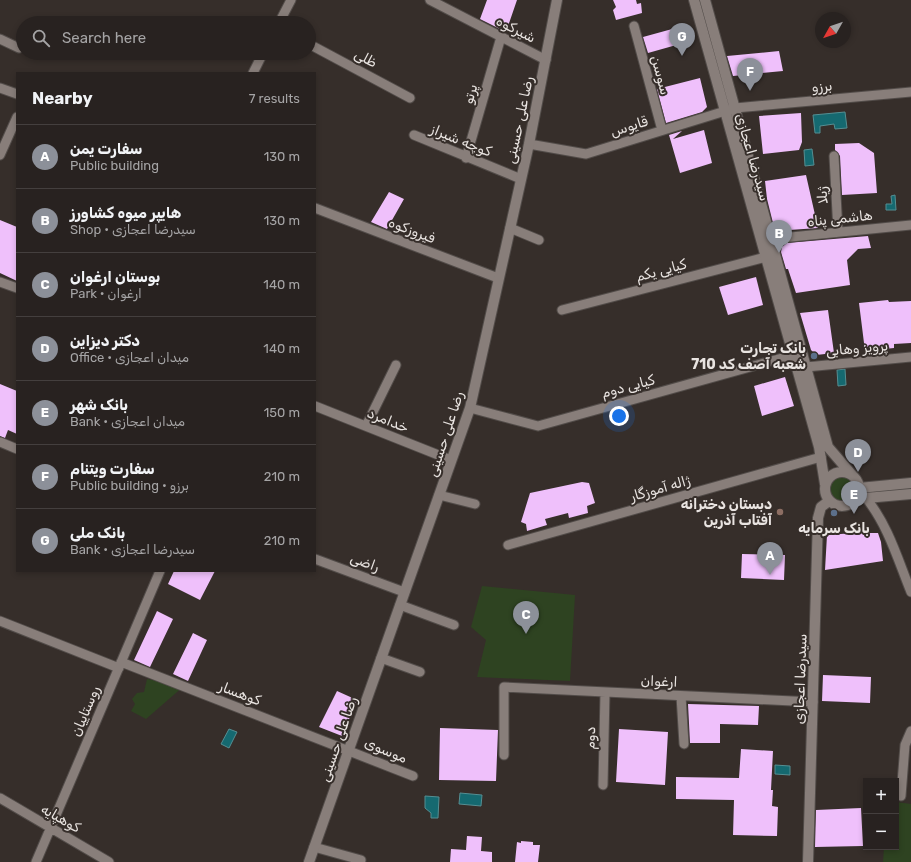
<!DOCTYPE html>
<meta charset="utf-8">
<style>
body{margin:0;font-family:Rubik,"Noto Sans Arabic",sans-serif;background:#342f2d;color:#f1f3f6}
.controls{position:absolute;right:12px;bottom:12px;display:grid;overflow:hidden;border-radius:0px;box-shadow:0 2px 6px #0003}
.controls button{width:36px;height:36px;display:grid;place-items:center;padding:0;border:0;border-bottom:1px solid #443f3e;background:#282220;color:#f1f3f6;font:20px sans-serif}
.compass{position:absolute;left:815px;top:12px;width:36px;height:36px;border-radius:50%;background:#282220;box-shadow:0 2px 6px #0003;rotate:230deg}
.you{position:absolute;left:619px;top:416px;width:14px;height:14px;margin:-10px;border:3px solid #fff;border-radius:50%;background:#1a73e8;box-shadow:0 0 0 6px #1a73e833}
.badge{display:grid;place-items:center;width:26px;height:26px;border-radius:50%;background:#8c9099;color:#fff;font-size:13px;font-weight:700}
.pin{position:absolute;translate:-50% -33px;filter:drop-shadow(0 1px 2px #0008)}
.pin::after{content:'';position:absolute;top:21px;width:14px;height:12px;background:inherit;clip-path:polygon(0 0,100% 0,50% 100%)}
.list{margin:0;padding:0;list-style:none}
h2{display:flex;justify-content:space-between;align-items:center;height:52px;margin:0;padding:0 16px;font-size:17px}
h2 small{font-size:13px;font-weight:400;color:#a5a4a5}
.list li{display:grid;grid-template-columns:26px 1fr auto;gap:12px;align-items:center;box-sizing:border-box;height:64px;padding:0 16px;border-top:1px solid #443f3e}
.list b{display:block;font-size:15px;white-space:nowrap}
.list p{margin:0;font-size:13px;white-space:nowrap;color:#a5a4a5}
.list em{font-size:13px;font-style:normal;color:#a5a4a5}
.icon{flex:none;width:22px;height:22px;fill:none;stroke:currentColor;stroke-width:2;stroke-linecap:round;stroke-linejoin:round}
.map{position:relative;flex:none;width:911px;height:862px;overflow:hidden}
.search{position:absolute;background:#282220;box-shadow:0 2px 6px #0003;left:16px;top:16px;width:300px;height:44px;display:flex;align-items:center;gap:10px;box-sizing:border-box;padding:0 14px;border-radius:22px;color:#a5a4a5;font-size:15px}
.panel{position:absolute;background:#282220;box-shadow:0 2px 6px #0003;left:16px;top:72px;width:300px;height:500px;border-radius:0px}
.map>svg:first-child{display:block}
.green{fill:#2e4321}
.water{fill:#156970;stroke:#558e92}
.building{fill:#efc0fb}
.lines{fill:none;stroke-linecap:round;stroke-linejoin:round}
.street-casing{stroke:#524c49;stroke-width:11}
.secondary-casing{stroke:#524c49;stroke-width:12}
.street{stroke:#887e7a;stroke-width:9}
.secondary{stroke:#887e7a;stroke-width:10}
.service-dot{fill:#5c6f8a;stroke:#362e2a;stroke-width:1.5}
.education-dot{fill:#8d6e63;stroke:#362e2a;stroke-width:1.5}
.labels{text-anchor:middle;stroke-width:4;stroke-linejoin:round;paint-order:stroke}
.street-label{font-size:14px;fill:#e9e4e1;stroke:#362e2a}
.poi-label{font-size:14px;font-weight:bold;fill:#e9e4e1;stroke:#362e2a;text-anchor:end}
</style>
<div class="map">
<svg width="911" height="862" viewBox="0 0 911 862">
<rect width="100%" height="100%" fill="#362e2a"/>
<!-- green -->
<path class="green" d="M827 489a14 14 0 1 1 28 0a14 14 0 1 1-28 0Z
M482,586L575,595L570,681L477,677L486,640L471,627Z
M147,679L184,686L146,719L131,711L135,704L132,699L137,693L144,692Z
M896,802L911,804V862H883L884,847H896Z"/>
<!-- water -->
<path class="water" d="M845,112L847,128L835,129L834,124L820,126V133H815L813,115Z
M812,149L814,165L805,166L804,150Z
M895,195L896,210H886V204H892L891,196Z
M845,369L846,385L838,386L837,370Z
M229,729L237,732L229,748L221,744Z
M775,765L790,766V775L775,774Z
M460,793L482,795L481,806L459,804Z
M425,796L439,797L438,818H431V813L425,808Z"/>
<!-- building -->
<path class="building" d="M487,0H517L506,32L480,19Z
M613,0H636L637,4L641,3L642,13L616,20L613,10L616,7Z
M683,26L687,42L648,53L643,37Z
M779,51L783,71L733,76L727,56Z
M700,78L707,107L702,112L666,123L657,89Z
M801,113L802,142L799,150L763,154L759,116Z
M704,130L712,163L680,173L669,135L682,131L673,139Z
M859,143L874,153L877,193L842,195L840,156L835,150V144Z
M806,175L818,228L775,231L767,199L765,181Z
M389,192L404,199L387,229L371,222Z
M0,220L17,227V281L0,273Z
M868,236L871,248L858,249L847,260L850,285L796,293L788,269H786L781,252L782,247L787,243Z
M756,277L763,305L728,315L719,287Z
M888,300L889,302L911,301V343L894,344V348L865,351L859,303Z
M828,310L834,353L816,355L811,350L800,313Z
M785,377L794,406L762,416L754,386Z
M0,384L17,391V434L8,430L5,438L0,436Z
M582,482L589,483L595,503L587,506L588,513L569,518L568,513L545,519L547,525L527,531L526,524L521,522L530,493Z
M854,533H878L881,542L883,561L825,570L827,535Z
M742,554L785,555L784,580L741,578Z
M174,571H215L200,600L168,584Z
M157,611L173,619L150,667L134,660Z
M193,633L207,640L188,681L173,674Z
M823,675L871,677L870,703L822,701Z
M337,691L357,700L342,736L319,727Z
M688,704L759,706L758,725L720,724V743H690Z
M440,728L498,730L496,781L439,780Z
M619,729L668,732L665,785L616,782Z
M741,749L773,751L771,790H773L772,806L778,807L777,836L733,835L734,800L676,799V777L739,778Z
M861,808L863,846L815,847L816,810Z
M467,836L482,837L481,851L492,852V862H450L451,849L466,850Z
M521,841L533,842V845H540L538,862H515L517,842L521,843Z"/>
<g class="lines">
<defs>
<path id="street" d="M430,0L546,60
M279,23L291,0
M634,26L662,130
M0,39L19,48
M309,44L410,98
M253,73L263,53
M0,88L17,94
M414,135L521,179
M529,144L586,154L735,108L911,92
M0,155L17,117
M834,156L838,232
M466,158L501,37
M315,208L498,278
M510,228L539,240
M771,239L911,225
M0,282L17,288
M562,310L766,257
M806,367L911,357
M315,406L451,460
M470,408L538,426L793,355
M366,426L396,365
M0,442L17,449
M439,495L475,504
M866,498C888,525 898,560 911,592
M508,545L821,457
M315,559L404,592
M400,605L454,625
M0,621L119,668
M381,658L420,672
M121,662L413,776
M681,696L684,744
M504,755V687L813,702
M603,785L605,693
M901,796L905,745L911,731
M0,798L109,862
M314,847L361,860
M36,862L160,571"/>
<path id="secondary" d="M694,0L819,447L825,484
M705,0L828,447L853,476
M825 489a17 17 0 1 1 34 0a17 17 0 1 1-34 0Z
M859,488L911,483
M857,496L866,498L911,494
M309,862L470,408L529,144L557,0
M808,862L818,518L821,507L829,501"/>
</defs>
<!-- street casing -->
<use href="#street" class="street-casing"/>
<!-- secondary casing -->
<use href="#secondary" class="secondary-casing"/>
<!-- street -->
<use href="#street" class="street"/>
<!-- secondary -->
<use href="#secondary" class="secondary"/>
</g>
<!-- markers -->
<g class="service-dot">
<circle cx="814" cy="356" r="4"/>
<circle cx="834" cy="513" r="4"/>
</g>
<circle class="education-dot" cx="780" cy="512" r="4"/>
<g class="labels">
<!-- street labels -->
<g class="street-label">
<text transform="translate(516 29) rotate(27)" y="5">شیرکوه</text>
<text transform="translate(366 58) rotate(28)" y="5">ظلی</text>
<text transform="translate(661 75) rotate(75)" y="5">سوسن</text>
<text transform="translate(822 86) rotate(-5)" y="5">برزو</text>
<text transform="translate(470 94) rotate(-74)" y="5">پرتو</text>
<text transform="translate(519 120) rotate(-78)" y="5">رضا علی حسینی</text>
<text transform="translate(629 126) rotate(-17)" y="5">قایوس</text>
<text transform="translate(461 140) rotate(22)" y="5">کوچه شیراز</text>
<text transform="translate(753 157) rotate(74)" y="5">سیدرضا اعجازی</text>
<text transform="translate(822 195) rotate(-93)" y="5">ژیلا</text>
<text transform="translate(840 218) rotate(-6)" y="5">هاشمی پناه</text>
<text transform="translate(412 230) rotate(21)" y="5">فیروزکوه</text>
<text transform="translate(661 270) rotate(-15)" y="5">کیایی یکم</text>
<text transform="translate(857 348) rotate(-5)" y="5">پرویز وهابی</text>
<text transform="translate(628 386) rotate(-15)" y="5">کیایی دوم</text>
<text transform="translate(388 420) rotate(22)" y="5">خدامرد</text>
<text transform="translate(445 434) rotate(-72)" y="5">رضا علی حسینی</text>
<text transform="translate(660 488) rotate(-16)" y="5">ژاله آموزگار</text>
<text transform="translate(365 562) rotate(20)" y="5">راضی</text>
<text transform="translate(800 679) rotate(-88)" y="5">سیدرضا اعجازی</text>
<text transform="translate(659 681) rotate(2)" y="5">ارغوان</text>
<text transform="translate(240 693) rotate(21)" y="5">کوهسار</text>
<text transform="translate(85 711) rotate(-67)" y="5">روستاییان</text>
<text transform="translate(590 738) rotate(-88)" y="5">دوم</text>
<text transform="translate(338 739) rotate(-71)" y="5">رضا علی حسینی</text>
<text transform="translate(386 750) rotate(23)" y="5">موسوی</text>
<text transform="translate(61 818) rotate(30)" y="5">کوهپایه</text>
</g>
<!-- poi labels -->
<g class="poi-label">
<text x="806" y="353">بانک تجارت<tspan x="806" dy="16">شعبه آصف کد 710</tspan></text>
<text x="772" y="509">دبستان دخترانه<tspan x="772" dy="16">آفتاب آذرین</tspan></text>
<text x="834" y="533" text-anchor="middle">بانک سرمایه</text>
</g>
</g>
</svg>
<div class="controls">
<button>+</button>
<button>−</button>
</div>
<svg class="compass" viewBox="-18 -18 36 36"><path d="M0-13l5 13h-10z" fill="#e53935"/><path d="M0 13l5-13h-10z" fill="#a5a4a5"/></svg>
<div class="you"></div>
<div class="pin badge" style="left:770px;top:575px">A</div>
<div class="pin badge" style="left:779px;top:253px">B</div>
<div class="pin badge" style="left:526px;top:634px">C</div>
<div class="pin badge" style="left:858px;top:472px">D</div>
<div class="pin badge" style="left:854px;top:514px">E</div>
<div class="pin badge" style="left:750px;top:91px">F</div>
<div class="pin badge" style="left:682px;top:56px">G</div>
<div class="search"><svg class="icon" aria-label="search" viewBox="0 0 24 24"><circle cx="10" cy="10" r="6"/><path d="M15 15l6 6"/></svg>Search here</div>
<section class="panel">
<h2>Nearby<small>7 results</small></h2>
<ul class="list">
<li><span class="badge">A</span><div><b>سفارت یمن</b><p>Public building</p></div><em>130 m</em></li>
<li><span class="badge">B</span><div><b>هایپر میوه کشاورز</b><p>Shop · سیدرضا اعجازی</p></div><em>130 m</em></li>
<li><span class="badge">C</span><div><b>بوستان ارغوان</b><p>Park · ارغوان</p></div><em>140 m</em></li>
<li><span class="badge">D</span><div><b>دکتر دیزاین</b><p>Office · میدان اعجازی</p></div><em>140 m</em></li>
<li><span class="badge">E</span><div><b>بانک شهر</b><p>Bank · میدان اعجازی</p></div><em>150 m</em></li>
<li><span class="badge">F</span><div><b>سفارت ویتنام</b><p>Public building · برزو</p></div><em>210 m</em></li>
<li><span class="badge">G</span><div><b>بانک ملی</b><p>Bank · سیدرضا اعجازی</p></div><em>210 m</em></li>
</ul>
</section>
</div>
